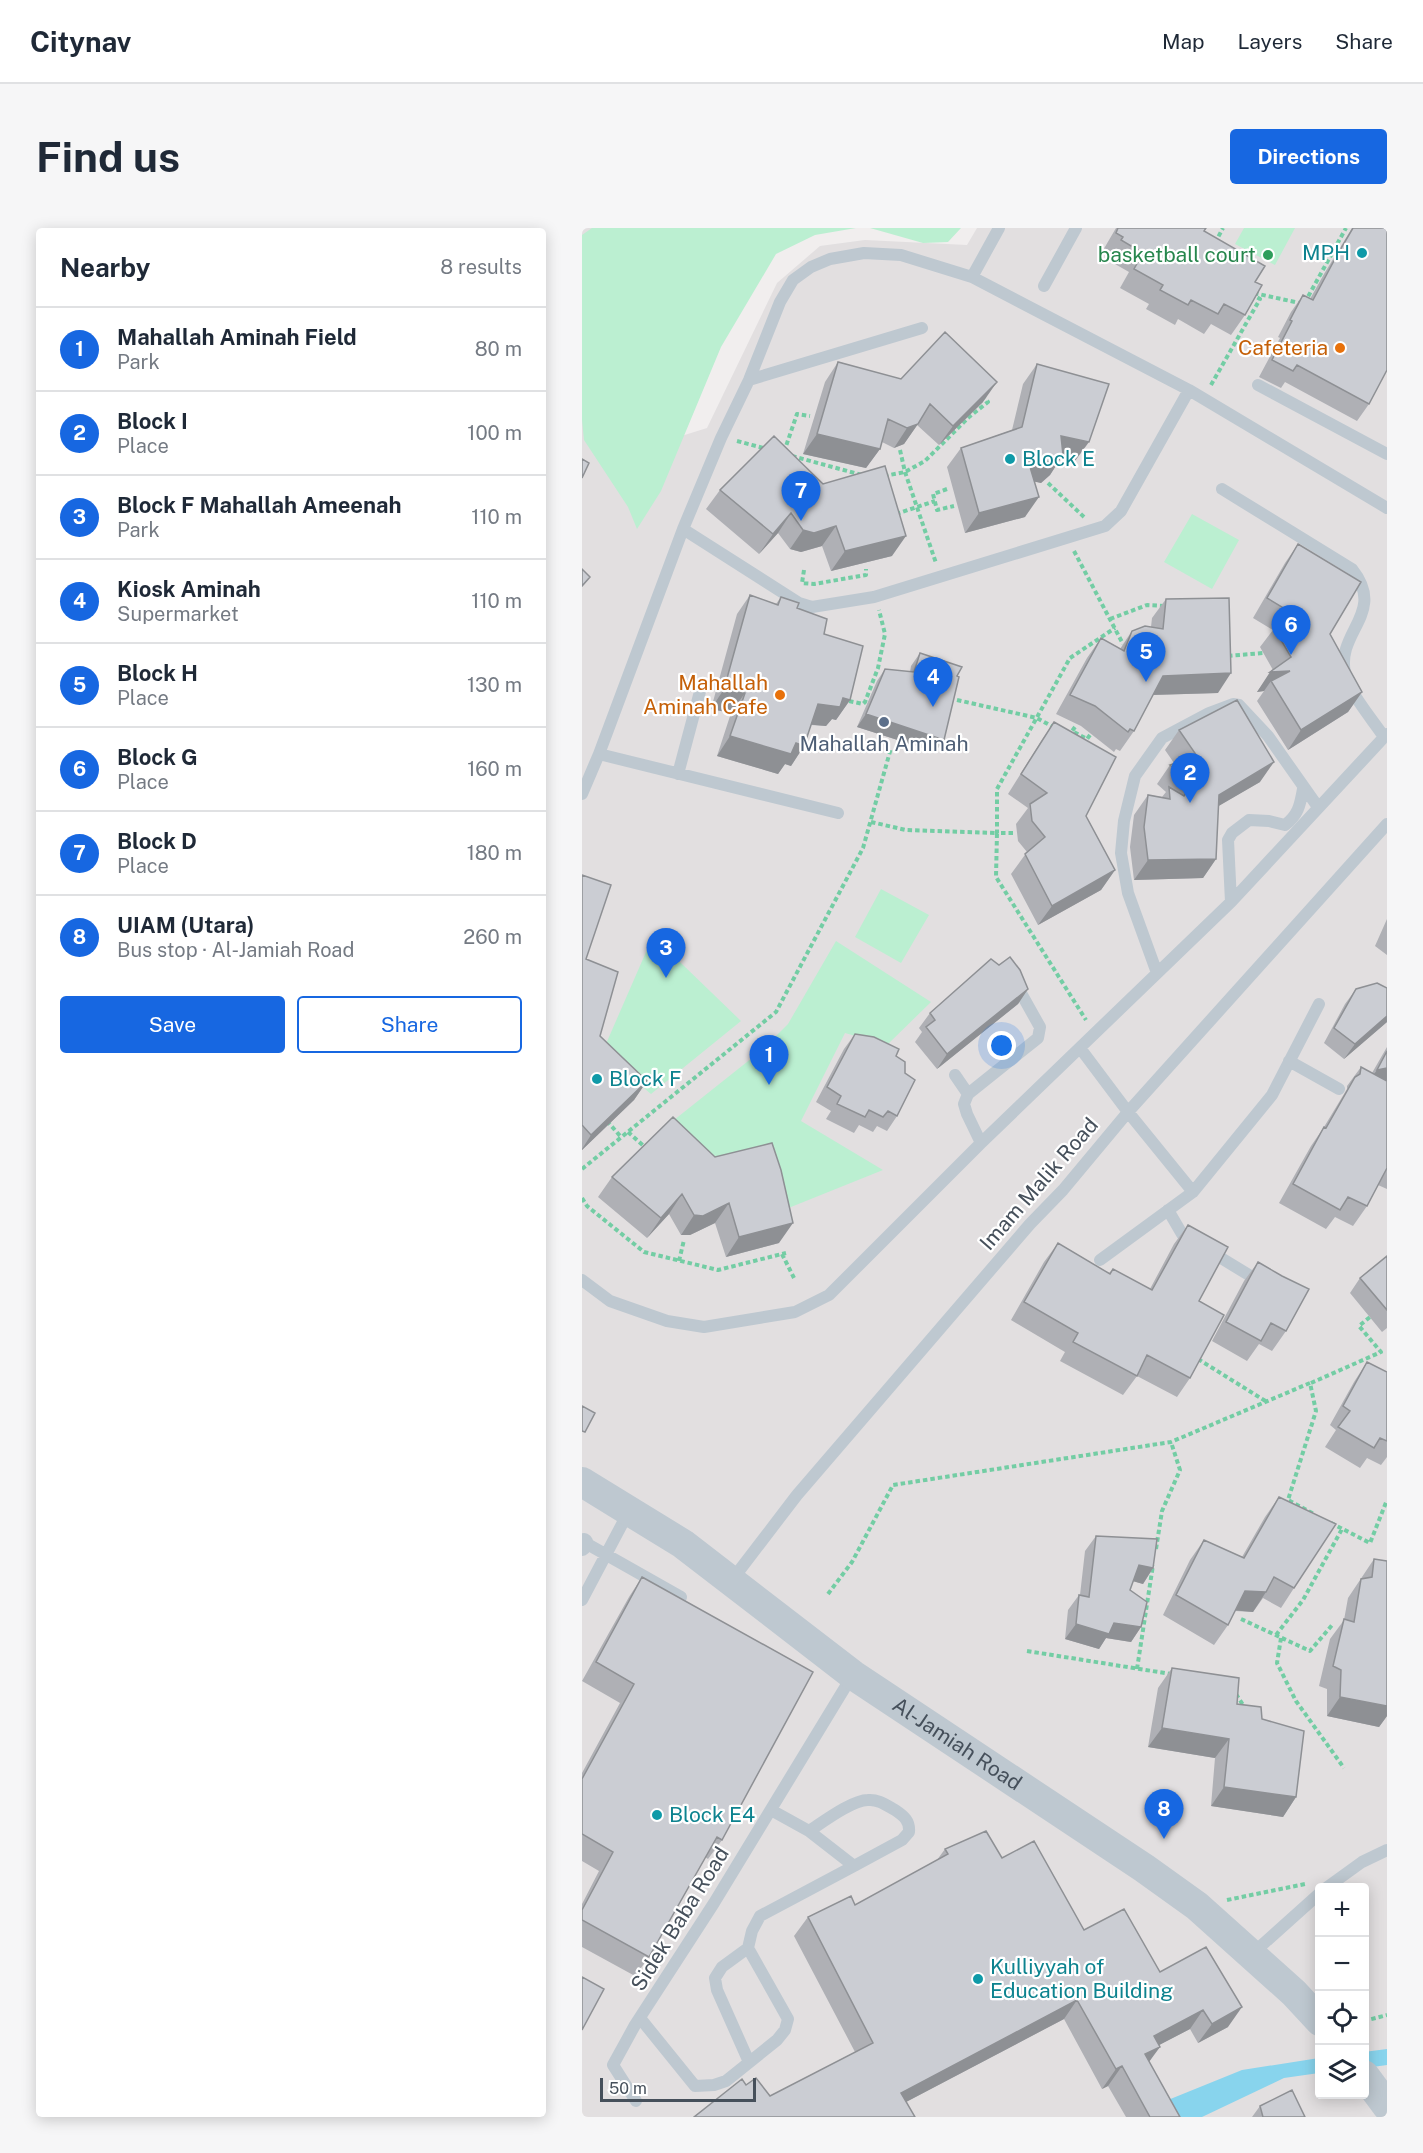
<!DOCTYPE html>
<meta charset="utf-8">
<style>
body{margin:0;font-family:"Public Sans",sans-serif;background:#f6f6f7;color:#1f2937}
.controls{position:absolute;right:18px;bottom:18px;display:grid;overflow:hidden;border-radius:6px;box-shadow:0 3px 15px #0003}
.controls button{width:54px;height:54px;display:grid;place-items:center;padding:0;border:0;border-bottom:2px solid #e0e1e3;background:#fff;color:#1f2937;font:30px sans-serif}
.scale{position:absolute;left:18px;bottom:15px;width:156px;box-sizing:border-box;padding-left:6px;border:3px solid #46505b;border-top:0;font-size:16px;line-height:21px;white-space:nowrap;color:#46505b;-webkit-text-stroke:4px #fff;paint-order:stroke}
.you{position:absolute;left:420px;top:818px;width:21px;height:21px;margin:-15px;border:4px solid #fff;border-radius:50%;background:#1a73e8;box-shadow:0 0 0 9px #1a73e833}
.badge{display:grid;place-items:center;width:39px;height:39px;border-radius:50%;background:#1767e1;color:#fff;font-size:20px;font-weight:700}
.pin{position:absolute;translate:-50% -50px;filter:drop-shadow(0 2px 3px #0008)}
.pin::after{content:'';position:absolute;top:32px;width:21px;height:18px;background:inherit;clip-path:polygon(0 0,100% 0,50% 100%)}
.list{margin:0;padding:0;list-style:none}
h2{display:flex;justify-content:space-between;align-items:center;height:78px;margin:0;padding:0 24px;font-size:26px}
h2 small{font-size:20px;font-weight:400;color:#747a83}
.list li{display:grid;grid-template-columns:39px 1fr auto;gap:18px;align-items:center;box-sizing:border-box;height:84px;padding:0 24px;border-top:2px solid #e0e1e3}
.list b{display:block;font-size:22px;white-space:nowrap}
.list p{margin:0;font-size:20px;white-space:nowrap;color:#747a83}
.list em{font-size:20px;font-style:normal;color:#747a83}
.actions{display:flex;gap:12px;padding:18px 24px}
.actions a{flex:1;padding:14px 0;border:2px solid #1767e1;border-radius:6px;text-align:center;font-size:21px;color:#1767e1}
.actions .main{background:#1767e1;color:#fff}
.icon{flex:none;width:33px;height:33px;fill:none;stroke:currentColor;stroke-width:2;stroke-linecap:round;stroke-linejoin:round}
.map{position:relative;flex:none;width:805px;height:1889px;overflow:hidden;border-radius:6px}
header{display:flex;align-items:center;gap:36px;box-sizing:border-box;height:84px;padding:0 30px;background:#fff;border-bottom:2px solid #e0e1e3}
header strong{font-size:28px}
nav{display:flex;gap:33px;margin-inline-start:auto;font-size:21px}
.intro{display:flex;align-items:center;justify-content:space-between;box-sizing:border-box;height:144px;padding:0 36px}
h1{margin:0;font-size:42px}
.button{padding:15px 27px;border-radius:6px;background:#1767e1;color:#fff;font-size:21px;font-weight:700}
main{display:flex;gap:36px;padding:0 36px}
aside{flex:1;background:#fff;border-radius:6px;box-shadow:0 3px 15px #0003}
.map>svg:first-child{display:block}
.education{fill:#e2dfe0;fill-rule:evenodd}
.green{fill:#bbefd1}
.water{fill:#88d4ed}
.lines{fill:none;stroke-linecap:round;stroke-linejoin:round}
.path{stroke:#73cda4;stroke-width:4;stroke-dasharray:4.5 3;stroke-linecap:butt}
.service{stroke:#bec8d0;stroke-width:12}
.pedestrian{stroke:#bec8d0;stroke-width:18}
.tertiary{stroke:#bec8d0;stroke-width:30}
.wall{fill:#afb0b5}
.shaded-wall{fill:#8e9094}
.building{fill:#cbcdd3;stroke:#8e9094;stroke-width:1.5}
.culture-dot{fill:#0f9aa8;stroke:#fff;stroke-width:2}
.leisure-dot{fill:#2e9e5b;stroke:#fff;stroke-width:2}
.food-dot{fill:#e8710a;stroke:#fff;stroke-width:2}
.service-dot{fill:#5c6f8a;stroke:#fff;stroke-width:2}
.labels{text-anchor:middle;stroke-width:4.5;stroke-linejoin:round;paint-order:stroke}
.culture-label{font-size:21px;fill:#0d838f;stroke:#fff;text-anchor:start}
.leisure-label{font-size:21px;fill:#27864d;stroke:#fff;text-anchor:end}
.food-label{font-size:21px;fill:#c56008;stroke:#fff;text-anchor:end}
.service-label{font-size:21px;fill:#4e5e75;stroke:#fff}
.street-label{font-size:21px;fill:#46505b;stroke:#fff}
</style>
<header>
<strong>Citynav</strong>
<nav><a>Map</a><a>Layers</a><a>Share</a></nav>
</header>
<div class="intro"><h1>Find us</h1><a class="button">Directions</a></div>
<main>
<aside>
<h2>Nearby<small>8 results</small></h2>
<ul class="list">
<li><span class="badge">1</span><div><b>Mahallah Aminah Field</b><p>Park</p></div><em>80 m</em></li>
<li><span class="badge">2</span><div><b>Block I</b><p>Place</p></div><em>100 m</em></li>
<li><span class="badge">3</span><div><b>Block F Mahallah Ameenah</b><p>Park</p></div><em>110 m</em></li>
<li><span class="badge">4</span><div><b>Kiosk Aminah</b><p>Supermarket</p></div><em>110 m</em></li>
<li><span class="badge">5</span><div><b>Block H</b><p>Place</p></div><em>130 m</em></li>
<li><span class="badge">6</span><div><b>Block G</b><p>Place</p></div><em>160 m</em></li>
<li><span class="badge">7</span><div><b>Block D</b><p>Place</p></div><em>180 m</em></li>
<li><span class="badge">8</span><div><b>UIAM (Utara)</b><p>Bus stop · Al-Jamiah Road</p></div><em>260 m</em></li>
</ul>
<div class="actions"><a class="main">Save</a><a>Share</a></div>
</aside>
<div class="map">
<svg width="805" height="1889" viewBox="0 0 805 1889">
<rect width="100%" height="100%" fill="#f1eeee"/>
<!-- education -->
<path class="education" d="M0,0H37L77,215L125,200L195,55L238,18L283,12L385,17L395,0H805V1889H0ZM738,1660H782V1866H738Z"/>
<!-- green -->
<path class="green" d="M10,0H274L233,7L194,26L139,119L79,263L55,301L46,279L2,212L0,192V7Z
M288,0H379L366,14L341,15Z
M662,0H713L693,37L653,16Z
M610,286L657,312L630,361L582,334Z
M299,661L347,687L319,735L273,709Z
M71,708L159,793L69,866L20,825Z
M254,713L349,774L305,817L263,805L219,893L301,942L204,981L126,933L92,892L180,822L206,796Z"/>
<!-- water -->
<path class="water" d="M805,1821V1837L783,1840L782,1824Z
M737,1830V1845L702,1850L620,1889H553L581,1874L660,1842Z"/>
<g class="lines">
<!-- path -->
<path class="path" d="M633,15L641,0
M672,65L722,76L764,0
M629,157L678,71L671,67
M155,213L185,221
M318,222L323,244L354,335
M202,224L215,186L228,188
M210,228L280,247
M302,248L323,244L343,233L387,189L406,174L400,168
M466,255L502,289
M365,261L351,266L355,282L372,278
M314,286L353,273
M492,323L541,416
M222,342L220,355L232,356L284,347V341
M528,391L565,377L584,378
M646,428L681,425
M375,472L455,490L473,500
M267,473L281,476L283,474L296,440L303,406L297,382
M493,499L490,503L505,511L508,507
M289,594L324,602L415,605L414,649L504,792
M431,605H415V561L488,430L533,400
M25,893L39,909
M46,904L64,920
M0,941L194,784L281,620L309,520
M0,970L5,978L62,1024L136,1042L204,1025
M200,1026L212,1050
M97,1033L102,1012
M616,1131L685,1174
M729,1155L799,1124L777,1098L788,1089
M749,1295L788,1315L805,1272
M574,1321L580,1283L598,1242L589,1214
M246,1366L270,1334L311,1257L589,1214L728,1155L734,1183L706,1272L732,1286
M659,1391L728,1423L751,1396
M694,1407L721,1372L760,1301
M699,1410L695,1435L714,1473L762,1540
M445,1423L589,1446
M555,1441L571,1337
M654,1466L663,1480
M645,1672L723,1656
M782,1793L805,1787"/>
<!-- service -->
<path class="service" d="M417,0L390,49L607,162L805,280
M462,58L494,0
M167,152L340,100
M676,157L805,226
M640,261L770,341C805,385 754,403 763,445C767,465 791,492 802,509
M101,301L139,210L167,152L198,74L211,52L229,39L248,31L282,25L319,27L390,49
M17,526L256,585
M96,546L120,456
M0,566L17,526L101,301L217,375L230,379L292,369L523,298L539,283L607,162
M649,674L646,612L650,605L667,592L687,593L703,597C716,587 718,578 721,561
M575,745L546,665L539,625L542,593L553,548L580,510L627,485L651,476L657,477L686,508L736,579
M498,820L546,884L611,964L690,867L737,776
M707,833L757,861
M373,847L386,866
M399,915L385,886L382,876L386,866L456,810L458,799L435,758
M586,982L600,1006L611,1013
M626,1022L680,1055
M518,1032L611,964
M0,1052L28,1073L85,1093L122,1099L213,1084L247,1067L399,915L649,674L805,506
M0,1313L99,1369
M150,1352L215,1267L448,996L481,962L546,884L805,596
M0,1372L47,1283
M227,1603C241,1594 270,1572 286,1572C296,1571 304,1577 313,1582C322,1588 328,1593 327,1604L320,1612L272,1638
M744,1660L780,1634L805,1622
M166,1720L140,1739L133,1750L135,1762L167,1834
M670,1726L738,1665
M58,1790L113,1858L132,1857L144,1853L195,1812L203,1802L206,1791L166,1720L170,1703L178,1688L272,1638L227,1603L189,1582
M54,1873L31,1837L53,1797L132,1675L270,1448"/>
<!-- pedestrian -->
<path class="pedestrian" d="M0,1319L2,1314"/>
<!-- tertiary -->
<g class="tertiary">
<path id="s1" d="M0,1254L101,1316L271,1447L562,1640L615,1678L712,1765L738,1793"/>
<path d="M782,1847L805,1878"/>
</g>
</g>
<!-- wall -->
<path class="wall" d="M534,0H624L622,3L673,54L663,87L649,107L629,96L622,106L596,91L593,97L564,81L567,76L538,60L547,44L526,32L527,28L520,24Z
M770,0H805L787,176L775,193L703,154L699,160L677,149L698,110L696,109L709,84L721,67L728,71L742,46Z
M256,134L401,174L357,217L335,197L322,216L312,220L300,214L298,221L284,240L221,226L243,154Z
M455,136L493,233L479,230L468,247L459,255L452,253L443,289L383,305L365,239L379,220L430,202L441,156Z
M192,208L310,328L249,343L240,318L219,324L208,321L196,305L177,326L124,281L138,262Z
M716,316L748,406L780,464L766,484L706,522L675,473L682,463L675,464L691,442L678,419L691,402L671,390L703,335Z
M168,367L194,376L199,369L215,380L242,406L268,472L254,492L250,491L244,498L229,497L222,518L209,538L203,536L196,546L135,528L149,485L129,481L155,386Z
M584,371L636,465L571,467L552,503L538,523L534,521L532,524L499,498L474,486L505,430L519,410L538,421L550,403L569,399L570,390Z
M338,425L375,448L362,512L353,524L275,499L295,453L303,441L328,444L329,438Z
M472,494L504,588L533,642L519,662L456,697L429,646L445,624L436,613L434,596L446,580L426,566L459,513Z
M597,502L678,554L636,578L634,631L621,650L552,652L548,619L552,587L566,567L580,569L584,564L575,556L588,537L592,535L583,522Z
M0,647L4,731L18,808L65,853L52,872L0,922Z
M805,691V727L793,718Z
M805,760V794L762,831L742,815L763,776L774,761Z
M446,761L436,776L355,841L333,814L340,804L337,800L348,785Z
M273,806L314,828L315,888L305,903L295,898L291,904L277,897L272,905L244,891L249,883L234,874L262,821Z
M805,819V961L796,957L785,978L771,998L753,989L744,1001L697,975L729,918L742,899L765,861V858L779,839L790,845Z
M91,889L197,1015L144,1029L133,995L108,1007H99L87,986L65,1010L16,969L30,949Z
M606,997L617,1073L608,1150L595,1169L555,1148L541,1167L478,1133L483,1124L429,1092L462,1034L476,1015L527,1045L531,1041L568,1061L592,1016Z
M805,1028V1100L800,1104L768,1065L778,1050Z
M676,1034L704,1103L690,1123L677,1116L665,1133L630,1113L662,1053Z
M785,1134L805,1144V1229L799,1237L785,1230L778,1240L743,1219L754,1202L748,1197L772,1154Z
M697,1269L712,1360L699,1380L681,1370L671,1384L653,1383L646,1397L632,1417L581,1387L608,1332L622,1312L660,1329L683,1289Z
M514,1308L571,1340L561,1356L551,1353L548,1362L559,1399L549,1414L524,1410L517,1421L483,1411L486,1382L497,1367H498L503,1323Z
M792,1331L805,1333V1488L797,1499L745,1488V1461L737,1458L748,1411L762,1392L766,1370Z
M60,1349L140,1612L126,1631L123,1629L67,1729L53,1748L0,1719V1676L17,1643L0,1633V1545L38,1475L0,1453L47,1369Z
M590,1440L680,1491L714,1569L701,1589L629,1578L633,1530L566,1519L576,1460Z
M363,1621L420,1630L502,1702L578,1744L646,1799L616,1815L608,1801L577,1817L567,1834L598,1889H544L526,1858L520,1861L482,1791L324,1874L112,1889L164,1857L188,1868L273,1824L212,1708L226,1689L273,1677L355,1632Z
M678,1878L723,1889H670Z"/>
<!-- shaded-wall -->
<path class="shaded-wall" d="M415,154L401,174L357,217L371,198Z
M336,196L322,216L312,220L325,200Z
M235,206L298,221L284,240L221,226Z
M479,208L507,214L493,233L479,230L468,247L459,255L431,249L445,229Z
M457,269L443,289L383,305L397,285Z
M209,285L196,305L177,326L191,306Z
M254,298L240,318L219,324L208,321L221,302Z
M324,308L310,328L249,343L263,323Z
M708,443L689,453L682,463L675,464L688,444Z
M649,445L636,465L568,467L581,448Z
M142,461L163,465L149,485L129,481Z
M780,464L766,484L706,522L719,502Z
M261,470L268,472L254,492L250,491L244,498L222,496L236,476Z
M284,486L362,512L353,524L275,499Z
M148,508L214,515L222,518L209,538L203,536L196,546L135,528Z
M692,534L678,554L623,586L637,567Z
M634,631L621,650L552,652L566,632Z
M533,642L519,662L456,697L470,678Z
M446,761L436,776L355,841L365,826Z
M805,788V794L762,831L773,816Z
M805,840V853L784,857L795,842Z
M65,853L52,872L0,922V921L9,907Z
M100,966L87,986L65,1010L79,990Z
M147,975L133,995L108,1007H99L112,987Z
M211,995L197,1015L144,1029L157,1009Z
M557,1337L571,1340L561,1356L547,1352Z
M663,1363L684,1364L671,1384L649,1382Z
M532,1395L559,1399L549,1414L524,1410L517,1421L483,1411L494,1396Z
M758,1469L805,1478V1488L797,1499L745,1488Z
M580,1500L647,1511L633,1530L566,1519Z
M642,1559L714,1569L701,1589L629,1578Z
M495,1772L482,1791L305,1884L319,1865Z
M660,1779L646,1799L616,1815L630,1796Z
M621,1782L608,1801L558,1827L572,1808Z
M578,1819L564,1838L563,1826Z
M540,1838L526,1858L520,1861L534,1841Z"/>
<!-- building -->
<path class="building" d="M536,0H624L622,3L683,38L673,54L680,57L663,87L642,76L636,86L609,72L606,77L578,62L581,57L552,41L561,25L539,12L541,9L534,5Z
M771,0H805V142L787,176L715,137L711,143L690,132L710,93L708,92L721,67L731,72L754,29Z
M363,104L415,154L371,198L348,176L336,196L325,200L306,191L298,221L235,206L256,134L319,151Z
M455,136L527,156L507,214L479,208L481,227L473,235L445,229L457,269L397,285L379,220L440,199Z
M192,208L241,256L303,238L324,308L263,323L254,298L232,305L221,302L209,285L191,306L138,262Z
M0,231L7,235L0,250Z
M716,316L779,354L748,406L780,464L719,502L689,453L708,443L688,444L709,429L692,400L710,385L685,370Z
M0,341L8,349L0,358Z
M168,367L196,377L199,369L217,375L215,380L245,391L242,406L281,418L268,472L261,470L258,479L236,476L222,518L214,515L209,526L148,508L163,465L142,461Z
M647,370L649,445L581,448L552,503L548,501L546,504L513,478L488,467L519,410L542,423L550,403L563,398L581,401L584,371Z
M338,425L380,439L375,448L377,449L362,512L284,486L303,441L332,444Z
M655,472L692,534L637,567L634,631L566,632L562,599L566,567L588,571L587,559L602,568L611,554L588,537L615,528L597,502Z
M472,494L534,529L504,588L533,642L470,678L443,626L463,609L450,593L448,576L465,565L439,546Z
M0,647L29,657L4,731L36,744L18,808L65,853L9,907L0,897Z
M428,729L438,742L446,761L365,826L344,799L353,792L348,785L409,731L417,737Z
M795,755L805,760V788L773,816L752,800L774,761Z
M273,806L292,809L317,821L314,828L323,834V845L333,852L315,888L306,883L301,889L287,882L283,889L255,876L259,868L245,859Z
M805,823V840L795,842Z
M779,839L805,853V940L785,978L766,969L758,982L711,956L742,899L744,900L773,849L778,846Z
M91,889L133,929L190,915L199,942L211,995L157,1009L147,975L121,988L112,987L100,966L79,990L30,949Z
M606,997L646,1019L617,1073L642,1087L608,1150L565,1127L555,1148L491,1114L496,1105L442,1074L476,1015L528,1046L531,1041L570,1062Z
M805,1028V1082L778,1050Z
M676,1034L700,1048L727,1061L704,1103L689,1095L679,1113L644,1094Z
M785,1134L805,1144V1213L798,1210L792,1220L756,1199L768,1183L761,1178Z
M0,1178L13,1185L3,1204L0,1203Z
M697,1269L754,1296L712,1360L692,1349L684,1364L663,1363L646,1397L594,1367L622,1312L662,1330Z
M514,1308L575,1311L571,1340L557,1337L548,1362L565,1374L559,1399L532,1395L527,1406L494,1396L497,1367L507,1369Z
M792,1331L805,1333V1478L758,1469L759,1442L751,1438L762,1391L772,1394L779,1351L790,1349Z
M60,1349L231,1444L140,1612L135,1609L67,1729L0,1692V1682L31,1624L0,1606V1551L52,1456L14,1434Z
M590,1440L657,1450L655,1476L679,1479L680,1491L722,1503L714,1569L642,1559L647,1511L580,1500Z
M404,1603L420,1630L452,1613L502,1702L542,1681L578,1744L624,1719L660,1779L630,1796L621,1782L572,1808L578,1819L563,1826L598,1889H568L540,1838L534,1841L495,1772L319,1865L333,1889H112L160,1851L164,1857L174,1850L188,1868L291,1815L226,1689L269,1668L273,1677L366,1626L363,1621Z
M0,1749L22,1761L0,1802Z
M710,1862L723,1889H680H681L678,1878Z"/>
<!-- markers -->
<g class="culture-dot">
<circle cx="780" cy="25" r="6"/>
<circle cx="428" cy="231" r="6"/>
<circle cx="15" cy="851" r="6"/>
<circle cx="75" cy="1587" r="6"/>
<circle cx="396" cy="1751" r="6"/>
</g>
<circle class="leisure-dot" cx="686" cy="27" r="6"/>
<g class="food-dot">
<circle cx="758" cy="120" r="6"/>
<circle cx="198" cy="467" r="6"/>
</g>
<circle class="service-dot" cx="302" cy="494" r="6"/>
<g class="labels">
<!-- culture labels -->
<g class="culture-label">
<text x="768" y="32" text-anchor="end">MPH</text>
<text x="440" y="238">Block E</text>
<text x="27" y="858">Block F</text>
<text x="87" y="1594">Block E4</text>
<text x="408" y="1746">Kulliyyah of<tspan x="408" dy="24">Education Building</tspan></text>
</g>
<!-- leisure labels -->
<g class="leisure-label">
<text x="674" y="34">basketball court</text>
</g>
<!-- food labels -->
<g class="food-label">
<text x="746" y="127">Cafeteria</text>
<text x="186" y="462">Mahallah<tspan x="186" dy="24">Aminah Cafe</tspan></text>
</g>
<!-- service labels -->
<g class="service-label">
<text x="302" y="523">Mahallah Aminah</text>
</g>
<!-- street labels -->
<g class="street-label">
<text transform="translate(457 956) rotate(-49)" y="7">Imam Malik Road</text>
<text dy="7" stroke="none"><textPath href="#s1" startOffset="458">Al-Jamiah Road</textPath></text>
<text transform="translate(98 1691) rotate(-58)" y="7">Sidek Baba Road</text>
</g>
</g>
</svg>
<div class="controls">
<button>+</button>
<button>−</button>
<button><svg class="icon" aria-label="locate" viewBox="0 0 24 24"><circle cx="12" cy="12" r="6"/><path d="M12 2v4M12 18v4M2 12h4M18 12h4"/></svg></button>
<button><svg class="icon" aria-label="layers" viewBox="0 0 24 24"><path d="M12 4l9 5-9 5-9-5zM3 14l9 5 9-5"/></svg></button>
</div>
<div class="scale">50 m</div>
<div class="you"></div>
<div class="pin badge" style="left:187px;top:857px">1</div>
<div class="pin badge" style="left:608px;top:575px">2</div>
<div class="pin badge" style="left:84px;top:750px">3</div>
<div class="pin badge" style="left:351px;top:479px">4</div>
<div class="pin badge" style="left:564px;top:454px">5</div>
<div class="pin badge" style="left:709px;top:427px">6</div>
<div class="pin badge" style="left:219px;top:293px">7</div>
<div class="pin badge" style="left:582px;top:1611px">8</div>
</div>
</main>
